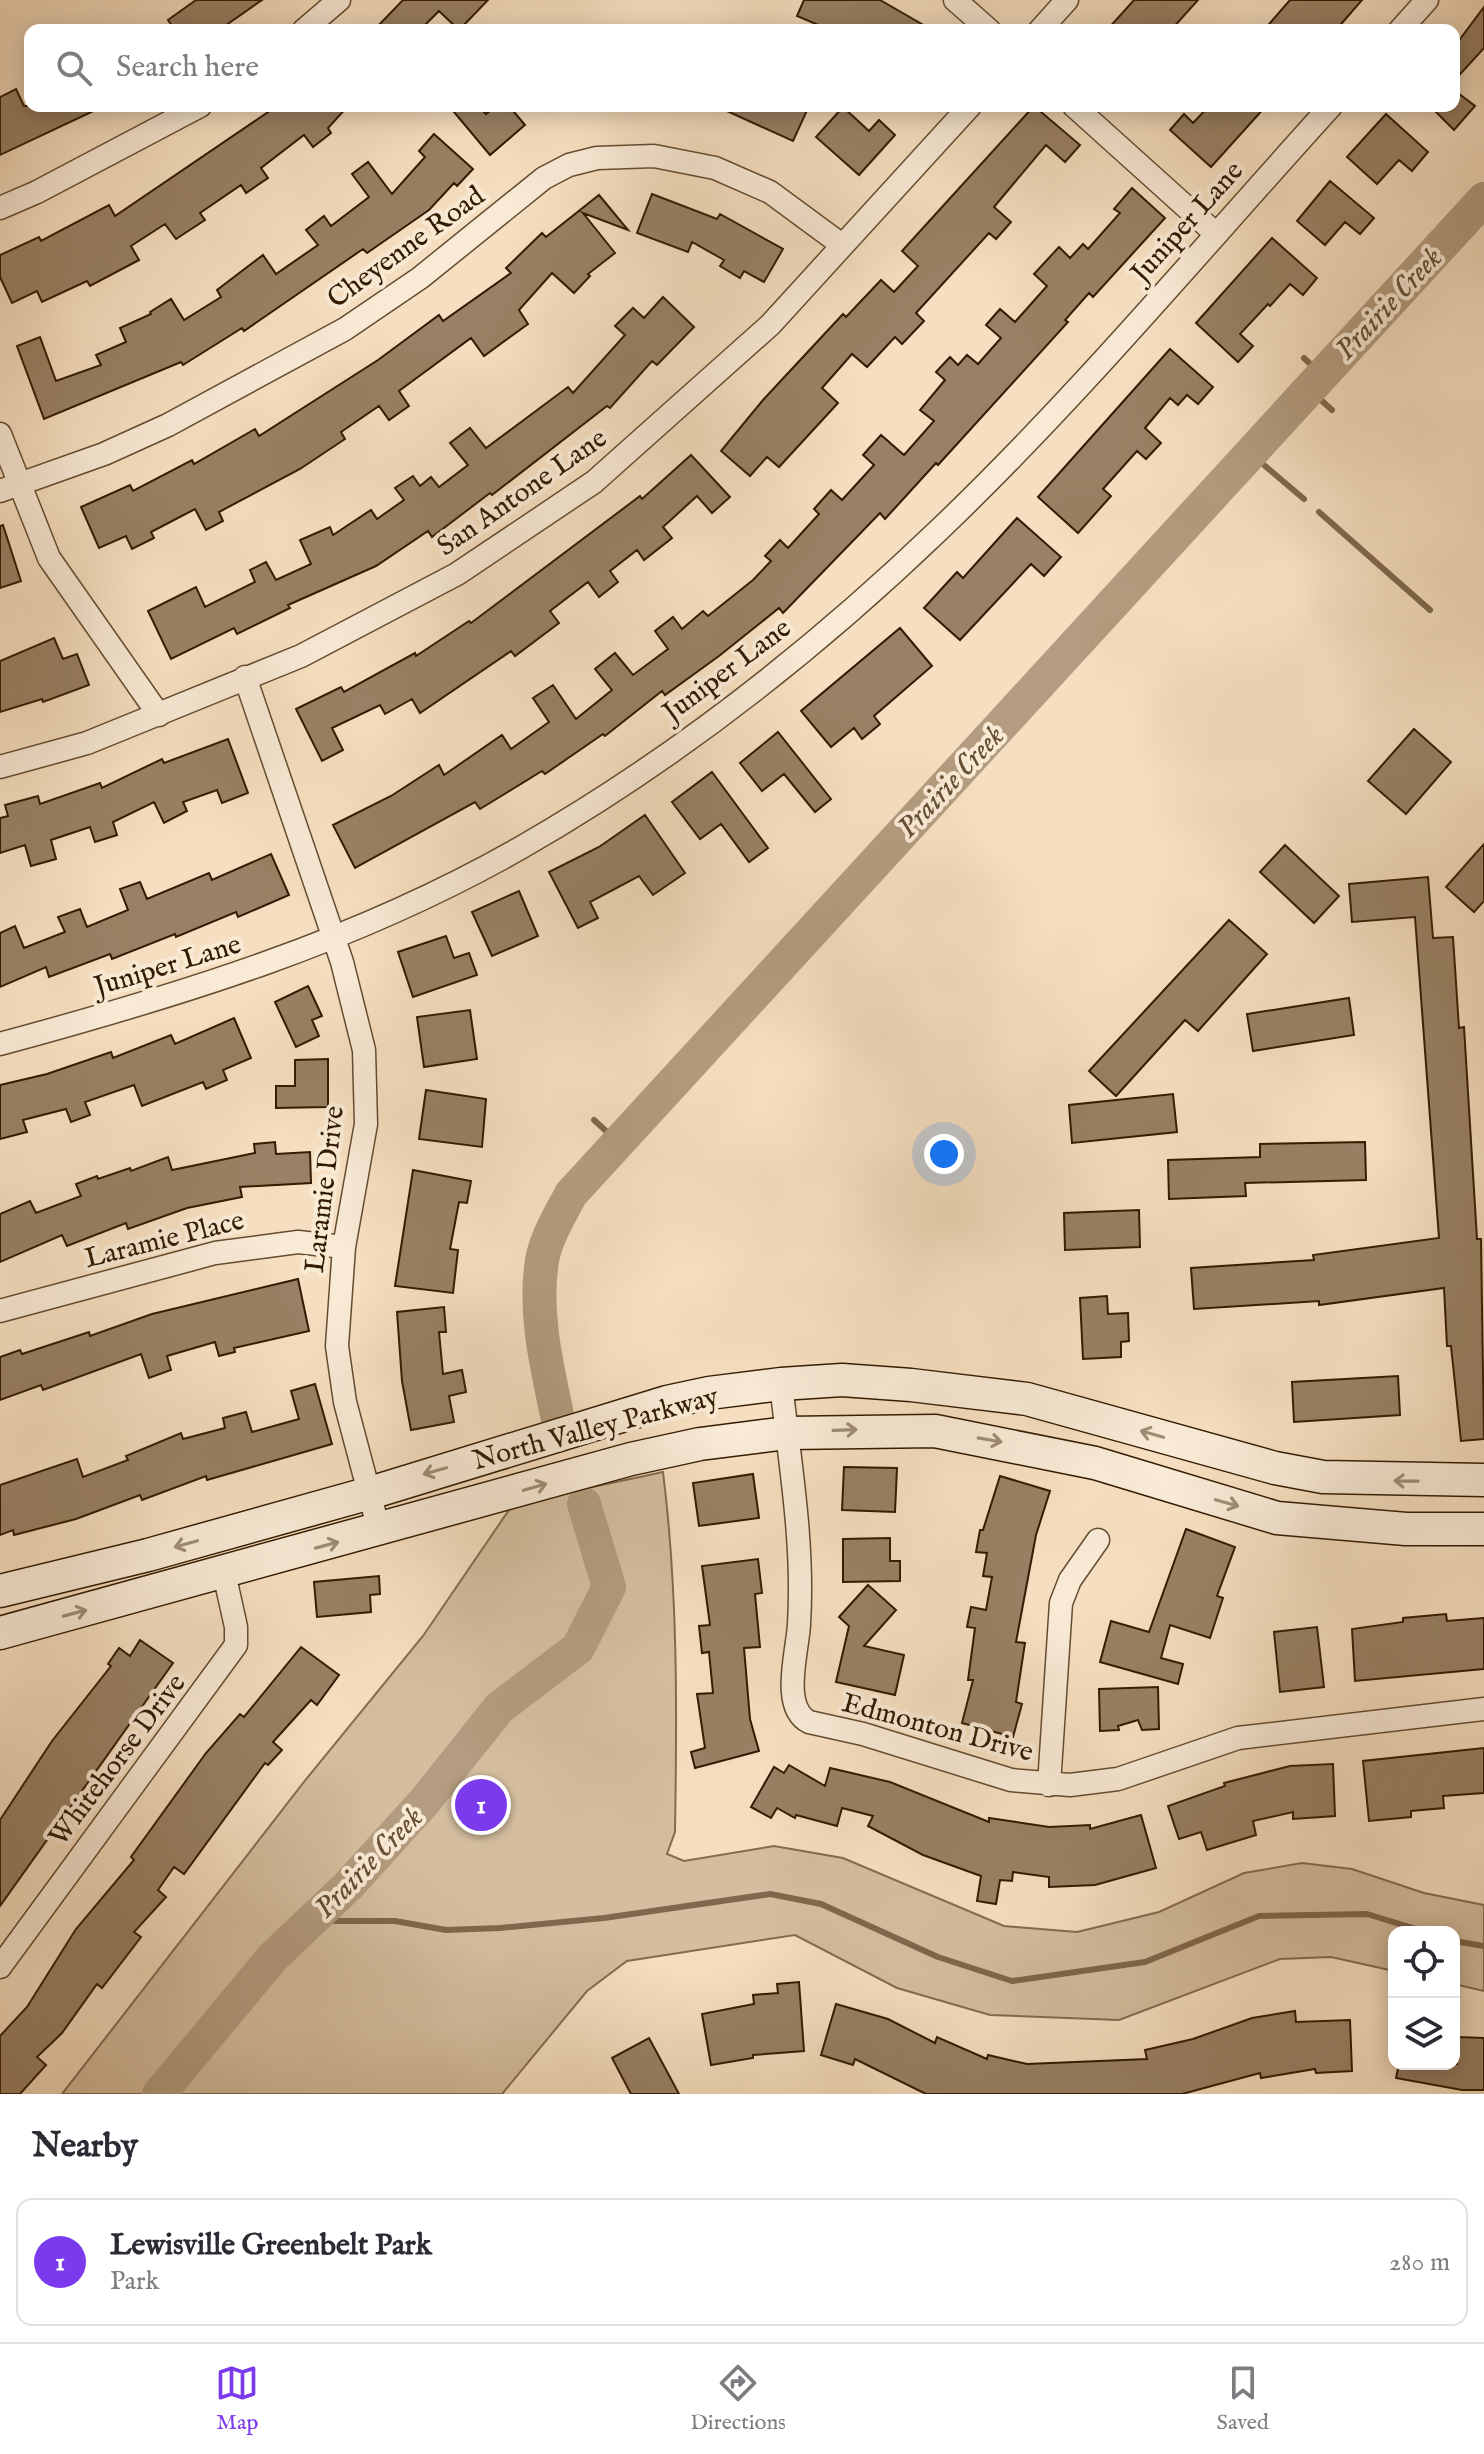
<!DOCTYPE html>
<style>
body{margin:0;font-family:"IM FELL English",serif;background:#f2f2f3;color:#2b2b33}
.controls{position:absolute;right:24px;bottom:24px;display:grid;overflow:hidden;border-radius:16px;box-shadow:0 4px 20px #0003}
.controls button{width:72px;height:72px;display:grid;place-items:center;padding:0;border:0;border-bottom:2px solid #e1e1e2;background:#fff;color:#2b2b33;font:40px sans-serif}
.you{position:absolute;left:944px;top:1154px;width:28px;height:28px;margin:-20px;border:6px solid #fff;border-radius:50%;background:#1a73e8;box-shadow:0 0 0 12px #1a73e833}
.badge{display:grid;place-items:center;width:52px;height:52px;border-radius:50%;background:#7c3aed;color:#fff;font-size:26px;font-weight:700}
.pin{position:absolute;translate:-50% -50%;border:4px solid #fff;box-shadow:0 2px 8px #0006}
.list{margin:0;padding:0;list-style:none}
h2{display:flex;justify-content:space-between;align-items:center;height:104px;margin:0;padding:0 32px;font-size:34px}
h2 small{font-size:26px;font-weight:400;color:#7c7c81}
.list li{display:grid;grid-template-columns:52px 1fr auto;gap:24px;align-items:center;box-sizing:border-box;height:128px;margin:0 16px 16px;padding:0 16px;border:2px solid #e1e1e2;border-radius:16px}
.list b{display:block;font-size:30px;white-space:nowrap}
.list p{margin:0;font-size:26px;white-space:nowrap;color:#7c7c81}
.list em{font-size:26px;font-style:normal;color:#7c7c81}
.icon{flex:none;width:44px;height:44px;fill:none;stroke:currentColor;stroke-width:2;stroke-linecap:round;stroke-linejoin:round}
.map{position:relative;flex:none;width:1484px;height:2094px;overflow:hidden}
.search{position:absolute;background:#fff;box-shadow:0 4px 20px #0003;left:24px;right:24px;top:24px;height:88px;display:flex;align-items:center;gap:20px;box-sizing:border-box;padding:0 28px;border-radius:16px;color:#7c7c81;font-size:30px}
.sheet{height:248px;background:#fff}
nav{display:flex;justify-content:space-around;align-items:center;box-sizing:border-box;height:112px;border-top:2px solid #e1e1e2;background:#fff;font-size:22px;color:#7c7c81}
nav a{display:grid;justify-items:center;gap:4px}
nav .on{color:#7c3aed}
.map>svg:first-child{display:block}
.green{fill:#d5be9f;stroke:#846c50;stroke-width:2}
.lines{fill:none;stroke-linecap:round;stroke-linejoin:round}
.stream{stroke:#7f684c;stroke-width:6}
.river{stroke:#b39c7f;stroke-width:34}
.building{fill:#988164;stroke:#321b00;stroke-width:2}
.street-casing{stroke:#634c30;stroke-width:25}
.secondary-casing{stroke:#321b00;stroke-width:35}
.street{stroke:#f9ead6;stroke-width:22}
.secondary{stroke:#f9ead6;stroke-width:32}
.oneway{stroke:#9f8d76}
.labels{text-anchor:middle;stroke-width:8;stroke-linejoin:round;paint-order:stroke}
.street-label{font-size:28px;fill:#321b00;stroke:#f9ead6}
.water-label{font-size:30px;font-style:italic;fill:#664f33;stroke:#f9ead6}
</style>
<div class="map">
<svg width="1484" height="2094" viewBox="0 0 1484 2094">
<rect width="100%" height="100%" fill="#f6dfc0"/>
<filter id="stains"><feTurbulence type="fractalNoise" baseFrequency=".0025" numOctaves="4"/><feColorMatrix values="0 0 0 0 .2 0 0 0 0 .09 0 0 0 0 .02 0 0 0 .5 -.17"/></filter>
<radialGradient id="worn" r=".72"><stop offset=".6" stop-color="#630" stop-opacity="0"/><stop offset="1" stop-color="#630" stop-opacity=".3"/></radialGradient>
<!-- green -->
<path class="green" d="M663,1472C678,1592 677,1711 675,1832L667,1854L684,1861L774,1846L843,1858L1004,1926L1077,1932L1159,1912L1244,1873L1302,1863L1352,1869L1424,1893L1484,1905V1991L1454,1984V1932H1394V1971L1331,1957L1280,1959L1119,2020L990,2015L897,1988L795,1935L627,1961L587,1991L502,2094H62L307,1778L423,1636L513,1504Z"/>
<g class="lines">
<!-- stream -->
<path class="stream" d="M1304,358L1323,376
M1310,390L1332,410
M1251,454L1304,499
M1319,512L1430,610
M594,1120L617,1141
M308,1921H395L446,1930L500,1928L604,1918L770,1894L821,1904L938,1957L1012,1981L1145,1962L1259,1916L1367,1914L1426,1932
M1454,1941L1484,1946"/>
<!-- river -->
<path class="river" d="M557,1415C547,1366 535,1318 541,1268C543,1242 559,1217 571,1194L1484,199
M159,2094L273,1957L348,1886L425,1801L499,1708L578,1648L609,1587L584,1504"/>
</g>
<!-- building -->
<path class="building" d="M196,0H262L219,30H175L168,20Z
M403,0H488L459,30L439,11L420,30H374Z
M804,0H880L932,30H830L797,16Z
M1134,0H1198L1171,30H1107Z
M1290,0H1362L1336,30H1264Z
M1484,7V48L1454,81V47Z
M16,89L24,106H104L0,155V97Z
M1454,90L1475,106L1454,130L1430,106H1454Z
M277,106H348L328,128L331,133L313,147L304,135L261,168L268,178L246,193L241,185L200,213L205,220L176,239L165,224L131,246L139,260L90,286L87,281L42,302L37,291L12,303L0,277V255L39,237L41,241L109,205L115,216Z
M449,106H479L486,114L496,106H509L525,125L490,155Z
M716,106H809L793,141Z
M1034,106L1080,145L1065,162L1046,145L994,207L1011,222L996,239L989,233L916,313L924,321L902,344L895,337L867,367L852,354L822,388L838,403L779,467L767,457L750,476L721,451L763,400L843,314L846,317L881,280L894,292L918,266L902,251Z
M1209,106H1266L1211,167L1170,130L1184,114L1193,123Z
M843,107L869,131L879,120L895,135L859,175L816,137Z
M1386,114L1428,152L1412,171L1399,160L1377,184L1347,157Z
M434,134L473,169L457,186L454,183L429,210L367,253L363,249L244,331L242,328L183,365L181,362L44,419L17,346L40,337L56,381L101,365L96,355L126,342L120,328L151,314L150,312L171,299L184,320L221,297L217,290L263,255L276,274L318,245L306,230L324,216L331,226L369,197L352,174L368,162L392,194L425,157L419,151Z
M1330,181L1374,218L1360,234L1345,222L1325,245L1297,221Z
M1132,188L1165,218L1093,297L1089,293L1065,320L1068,322L938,465L936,463L885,519L880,513L783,613L779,608L719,656L665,695L662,691L605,736L603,734L545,774L542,771L480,809L475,802L355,868L333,825L391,796L439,765L444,775L502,735L511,749L549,722L533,698L553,685L576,719L612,690L595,669L615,653L633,675L668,649L655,631L673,617L682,629L703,611L708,616L753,580L771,561L765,556L780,540L788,548L819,514L814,509L831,490L842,500L874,465L863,455L881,435L904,455L934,421L920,410L945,380L936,372L950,357L958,365L967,355L978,364L1001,338L986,325L1000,309L1015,322L1047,286L1034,274L1059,247L1070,258L1083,244L1088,249L1120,213L1114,209Z
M652,194L717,219L720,214L783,249L764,282L744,271L740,278L720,266L724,260L692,242L688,252L637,233Z
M599,195L628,230L583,213L615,253L588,274L590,276L574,293L552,273L519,310L528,324L484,356L471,338L399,391L409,406L389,420L379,406L341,432L345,439L300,469L219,512L223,521L206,530L195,509L151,532L154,538L132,549L126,536L99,548L81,507L130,485L133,491L192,460L194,464L255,429L259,436L378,360L439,315L443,321L511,273L506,268L542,233L546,237Z
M1272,238L1317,278L1303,295L1290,284L1270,306L1268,304L1240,334L1253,346L1238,362L1196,323Z
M663,297L694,327L657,365L652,361L610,408L607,406L492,495L490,493L432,537L428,531L376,566L288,605L290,608L237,634L234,628L171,659L148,611L196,587L205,607L255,582L250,570L266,562L276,580L311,564L300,540L330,527L333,535L371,510L377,519L404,500L395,488L413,476L420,486L431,477L439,487L468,465L450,443L470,428L486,448L568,387L573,393L625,335L615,326L633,308L644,318Z
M1170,349L1213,387L1198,404L1187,395L1178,405L1170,398L1145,428L1161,443L1146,459L1137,451L1103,489L1111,496L1078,533L1038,497Z
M691,455L730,497L712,513L697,496L663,527L672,538L644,560L637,550L610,571L618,582L599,597L588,582L550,611L559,623L515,656L511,651L420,713L412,699L385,714L380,705L332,728L343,750L322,761L296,709L341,687L344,692L415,653L416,656L469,621L471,623L640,496L642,499Z
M1017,518L1061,557L1044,576L1031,564L960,640L924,608L957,572L963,578Z
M3,525L21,581L0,588V526Z
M900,628L932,666L874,716L880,724L862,739L854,728L831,747L801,711Z
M54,638L63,659L77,654L89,685L43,702L42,699L0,712V661Z
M1414,729L1451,762L1406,814L1368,781Z
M778,732L831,799L815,812L784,774L762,791L740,763Z
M228,739L248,793L222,803L217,790L183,802L187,811L164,823L154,802L113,822L117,835L95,842L90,827L51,840L56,859L31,866L25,845L0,853V818L8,816L5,805L38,796L40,804L100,783L102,788L162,759L164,763Z
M712,772L768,848L749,862L721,824L700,839L672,802Z
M645,815L685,873L653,895L639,876L590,902L598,918L578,928L549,872L599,847Z
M1484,844V901L1474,912L1446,887Z
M1285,845L1339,896L1314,923L1260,872Z
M271,854L289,895L238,917L236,912L176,937L175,934L112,959L110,954L49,977L46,967L0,987V933L15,926L24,948L65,932L58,917L80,909L87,927L128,910L120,889L140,882L147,899L209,873L212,880Z
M1428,877L1433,938L1453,937L1459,1028L1464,1027L1477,1239H1481L1484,1439L1461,1441L1451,1346H1447L1444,1288L1319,1305V1301L1194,1309L1191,1268L1314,1260L1313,1255L1439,1238L1415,917L1352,922L1349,884Z
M519,891L538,936L492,956L472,912Z
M1229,920L1267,954L1198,1031L1185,1020L1116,1096L1089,1071Z
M446,936L454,958L469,953L477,975L413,997L398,952Z
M308,986L322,1016L312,1020L319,1036L296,1047L275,1002Z
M1349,998L1354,1035L1253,1051L1247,1014Z
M470,1010L477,1059L424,1067L417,1017Z
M234,1018L251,1058L223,1070L227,1080L206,1089L203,1082L142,1106L134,1085L85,1102L90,1115L71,1122L66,1109L23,1120L27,1132L0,1139V1085L47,1074L111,1052L113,1058L171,1035L175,1044Z
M328,1059V1107L276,1108V1086H295V1060Z
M426,1090L486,1099L482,1147L419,1139Z
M1173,1094L1177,1132L1072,1143L1069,1105Z
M275,1142L276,1154L310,1152L311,1183L240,1187L242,1197L187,1208L128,1229L126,1223L67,1246L62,1235L0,1262V1214L30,1201L36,1213L81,1196L76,1184L97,1176L98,1179L130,1168L131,1171L168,1157L172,1170L255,1153L254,1144Z
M1365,1142L1366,1180L1245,1183L1246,1196L1169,1199L1168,1160L1260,1157V1144Z
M413,1170L471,1181L467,1203L459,1202L450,1249L458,1250L453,1293L395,1286Z
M1139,1210L1140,1247L1065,1250L1064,1213Z
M298,1279L309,1331L234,1348L235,1352L219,1356L215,1342L167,1356L171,1370L149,1378L141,1354L43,1390L41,1385L0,1400V1357L20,1350L22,1354L89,1332L90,1336L152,1314Z
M1107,1296L1108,1314L1128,1313L1129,1341L1121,1342V1357L1083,1359L1080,1298Z
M444,1307L446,1332H439L443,1374L462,1370L466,1392L449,1396L454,1422L411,1430L402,1381L397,1312Z
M1398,1376L1400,1415L1294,1422L1292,1382Z
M315,1384L332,1444L207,1480L206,1476L142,1500L140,1495L76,1519L14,1535L13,1530L0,1535V1485L77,1459L83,1477L128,1460L126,1456L181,1433L183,1439L225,1428L223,1418L246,1412L252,1432L299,1419L291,1391Z
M844,1467L897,1468L895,1512L842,1510Z
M753,1474L759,1518L699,1526L693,1483Z
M1000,1476L1050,1491L1036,1535L1016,1642L1025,1643L1016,1702L1022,1704L1013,1737L962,1723L973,1680H968L975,1628L967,1627L971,1607L986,1610L992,1577L983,1576L987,1553L976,1552L980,1530H983Z
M1186,1529L1235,1547L1217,1596L1223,1598L1210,1638L1170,1625L1161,1658L1183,1664L1178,1684L1100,1662L1111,1621L1149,1632Z
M890,1538V1561H900V1581L843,1582V1539Z
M758,1559L762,1593L755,1594L760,1647L744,1648L750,1719L759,1751L695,1768L691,1752L705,1748L697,1694L713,1693L709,1652L702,1653L699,1626L710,1625L702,1566Z
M379,1576L380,1594L370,1595L371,1612L317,1617L314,1582Z
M868,1585L896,1610L864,1646L904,1655L895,1695L836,1682L849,1626L839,1617Z
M1446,1614L1447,1621L1484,1618V1669L1355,1681L1352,1629L1403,1622V1618Z
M1317,1627L1324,1687L1280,1692L1274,1632Z
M140,1640L173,1663L0,1906V1820L52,1741L111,1666L108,1664L119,1648L130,1656Z
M301,1647L339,1675L317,1705L311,1700L273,1742L282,1750L268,1765L265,1763L184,1874L174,1867L158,1890L166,1897L134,1932L141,1937L102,1988L97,1984L62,2033L37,2057L46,2065L20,2094H0V2036L27,2007L76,1929L134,1860L131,1857L206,1753L240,1714L244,1717Z
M1158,1687L1159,1729L1142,1730L1138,1720L1118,1726L1119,1730L1100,1731L1099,1689Z
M1484,1748V1793L1443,1796L1444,1808L1411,1811V1817L1369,1821L1363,1761Z
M1333,1764L1335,1816L1293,1819V1812L1253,1821L1256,1835L1207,1850L1201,1832L1179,1839L1168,1806L1225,1786L1224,1783L1290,1766Z
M789,1765L825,1786L830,1768L890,1782L989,1822V1818L1049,1827L1090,1825V1829L1141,1815L1156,1868L1095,1885L1049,1887V1877L1013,1872L1012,1881L1000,1880L996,1904L977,1901L981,1876L923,1855L868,1826L873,1816L842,1808L837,1826L796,1815L795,1818L777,1808L771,1818L751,1807L774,1767L784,1773Z
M799,1982L804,2051L753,2055V2058L711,2065L702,2014L754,2004L753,1995L778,1993L777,1984Z
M836,2004L888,2019L935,2043L937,2037L987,2059L988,2055L1027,2064L1147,2059L1145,2050L1193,2039L1252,2018L1295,2011L1296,2022L1350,2020L1352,2071L1316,2073L1315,2069L1261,2078L1260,2073L1182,2094H926L855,2059L853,2065L821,2055Z
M1457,2037L1484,2038V2090H1462L1396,2078L1399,2064H1457Z
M649,2038L679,2094H631L612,2058Z"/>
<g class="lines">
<defs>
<path id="street" d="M955,0L989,30
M304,30L339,0
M1040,30L1067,0
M1400,30L1427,0
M1074,106L1215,233
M0,208L37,192L200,106
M0,434L49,558L159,715
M0,491L104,454L168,425L345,329L420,278L544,178L569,165L597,158L654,156L715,168L770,192L842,245
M245,677L342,962L364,1050L366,1124L344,1247L337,1346L345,1402L379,1530
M0,767L87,743L301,656L457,574L594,482L770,325L970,106
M0,1044C181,995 358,941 522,847C672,761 815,649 940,529C1078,397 1202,248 1331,106
M0,1311L215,1253L298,1242L344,1247
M781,1384C790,1464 804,1543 799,1624C798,1650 780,1707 809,1722L863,1734L1011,1780L1070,1785L1118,1779L1238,1738L1484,1709
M1049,1785L1061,1603L1070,1580L1098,1540
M0,1967L236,1645V1627L224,1573"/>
<path id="secondary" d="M0,1591L148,1555L370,1493L667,1402L709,1393L781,1384L842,1380L911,1385L1027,1399L1275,1468L1323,1477L1484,1480
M0,1633L631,1459L700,1444L787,1433L935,1431L1095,1463L1277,1518L1406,1529H1484"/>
</defs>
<!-- street casing -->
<use href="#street" class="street-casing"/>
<!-- secondary casing -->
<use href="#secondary" class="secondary-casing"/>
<!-- street -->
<use href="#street" class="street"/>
<!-- secondary -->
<use href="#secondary" class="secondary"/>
</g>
<!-- one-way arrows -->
<defs><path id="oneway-shaft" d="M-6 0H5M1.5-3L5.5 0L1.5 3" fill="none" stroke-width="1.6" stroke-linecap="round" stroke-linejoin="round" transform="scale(2)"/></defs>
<g class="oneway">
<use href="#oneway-shaft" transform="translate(845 1430) rotate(-2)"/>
<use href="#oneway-shaft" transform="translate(1152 1434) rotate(-164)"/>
<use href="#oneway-shaft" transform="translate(990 1440) rotate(10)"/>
<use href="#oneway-shaft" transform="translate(435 1471) rotate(164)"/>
<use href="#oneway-shaft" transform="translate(1406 1481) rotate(-179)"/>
<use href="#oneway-shaft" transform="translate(535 1487) rotate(-16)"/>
<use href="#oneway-shaft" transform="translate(1227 1503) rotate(16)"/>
<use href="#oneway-shaft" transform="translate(186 1544) rotate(164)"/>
<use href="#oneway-shaft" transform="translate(327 1545) rotate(-15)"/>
<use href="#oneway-shaft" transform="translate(75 1613) rotate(-15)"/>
</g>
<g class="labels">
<!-- street labels -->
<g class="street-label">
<text transform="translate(1186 221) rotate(-48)" y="10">Juniper Lane</text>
<text transform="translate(405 246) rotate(-36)" y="10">Cheyenne Road</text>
<text transform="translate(521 491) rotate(-35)" y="10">San Antone Lane</text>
<text transform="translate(726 669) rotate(-37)" y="10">Juniper Lane</text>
<text transform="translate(167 964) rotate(-17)" y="10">Juniper Lane</text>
<text transform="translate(323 1189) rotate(-83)" y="10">Laramie Drive</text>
<text transform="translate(164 1238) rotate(-14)" y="10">Laramie Place</text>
<text transform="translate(595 1427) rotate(-15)" y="10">North Valley Parkway</text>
<text transform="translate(938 1726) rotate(15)" y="10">Edmonton Drive</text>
<text transform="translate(116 1759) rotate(-53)" y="10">Whitehorse Drive</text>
</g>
<!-- water labels -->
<g class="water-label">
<text transform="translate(1388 303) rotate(-47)" y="10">Prairie Creek</text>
<text transform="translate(950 781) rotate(-47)" y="10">Prairie Creek</text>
<text transform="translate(368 1862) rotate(-46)" y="10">Prairie Creek</text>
</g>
</g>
<rect width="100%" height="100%" filter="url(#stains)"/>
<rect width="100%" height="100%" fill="url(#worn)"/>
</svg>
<div class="controls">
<button><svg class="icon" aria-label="locate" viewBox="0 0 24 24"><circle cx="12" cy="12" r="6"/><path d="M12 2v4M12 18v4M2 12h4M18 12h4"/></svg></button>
<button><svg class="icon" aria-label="layers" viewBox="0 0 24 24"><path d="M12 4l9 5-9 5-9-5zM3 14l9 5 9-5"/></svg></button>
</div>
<div class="you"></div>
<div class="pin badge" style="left:481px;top:1805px">1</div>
<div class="search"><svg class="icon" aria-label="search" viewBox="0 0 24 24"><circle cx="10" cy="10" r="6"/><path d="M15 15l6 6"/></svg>Search here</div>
</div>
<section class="sheet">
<h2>Nearby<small></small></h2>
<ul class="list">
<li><span class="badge">1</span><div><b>Lewisville Greenbelt Park</b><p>Park</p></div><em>280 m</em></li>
</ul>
</section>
<nav>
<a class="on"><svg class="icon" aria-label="map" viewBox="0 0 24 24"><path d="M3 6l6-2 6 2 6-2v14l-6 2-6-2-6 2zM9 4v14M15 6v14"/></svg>Map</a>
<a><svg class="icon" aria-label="directions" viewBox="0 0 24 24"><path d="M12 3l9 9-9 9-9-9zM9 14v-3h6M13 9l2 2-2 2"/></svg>Directions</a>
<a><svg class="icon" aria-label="saved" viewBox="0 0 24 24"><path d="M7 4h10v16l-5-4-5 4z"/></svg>Saved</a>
</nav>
